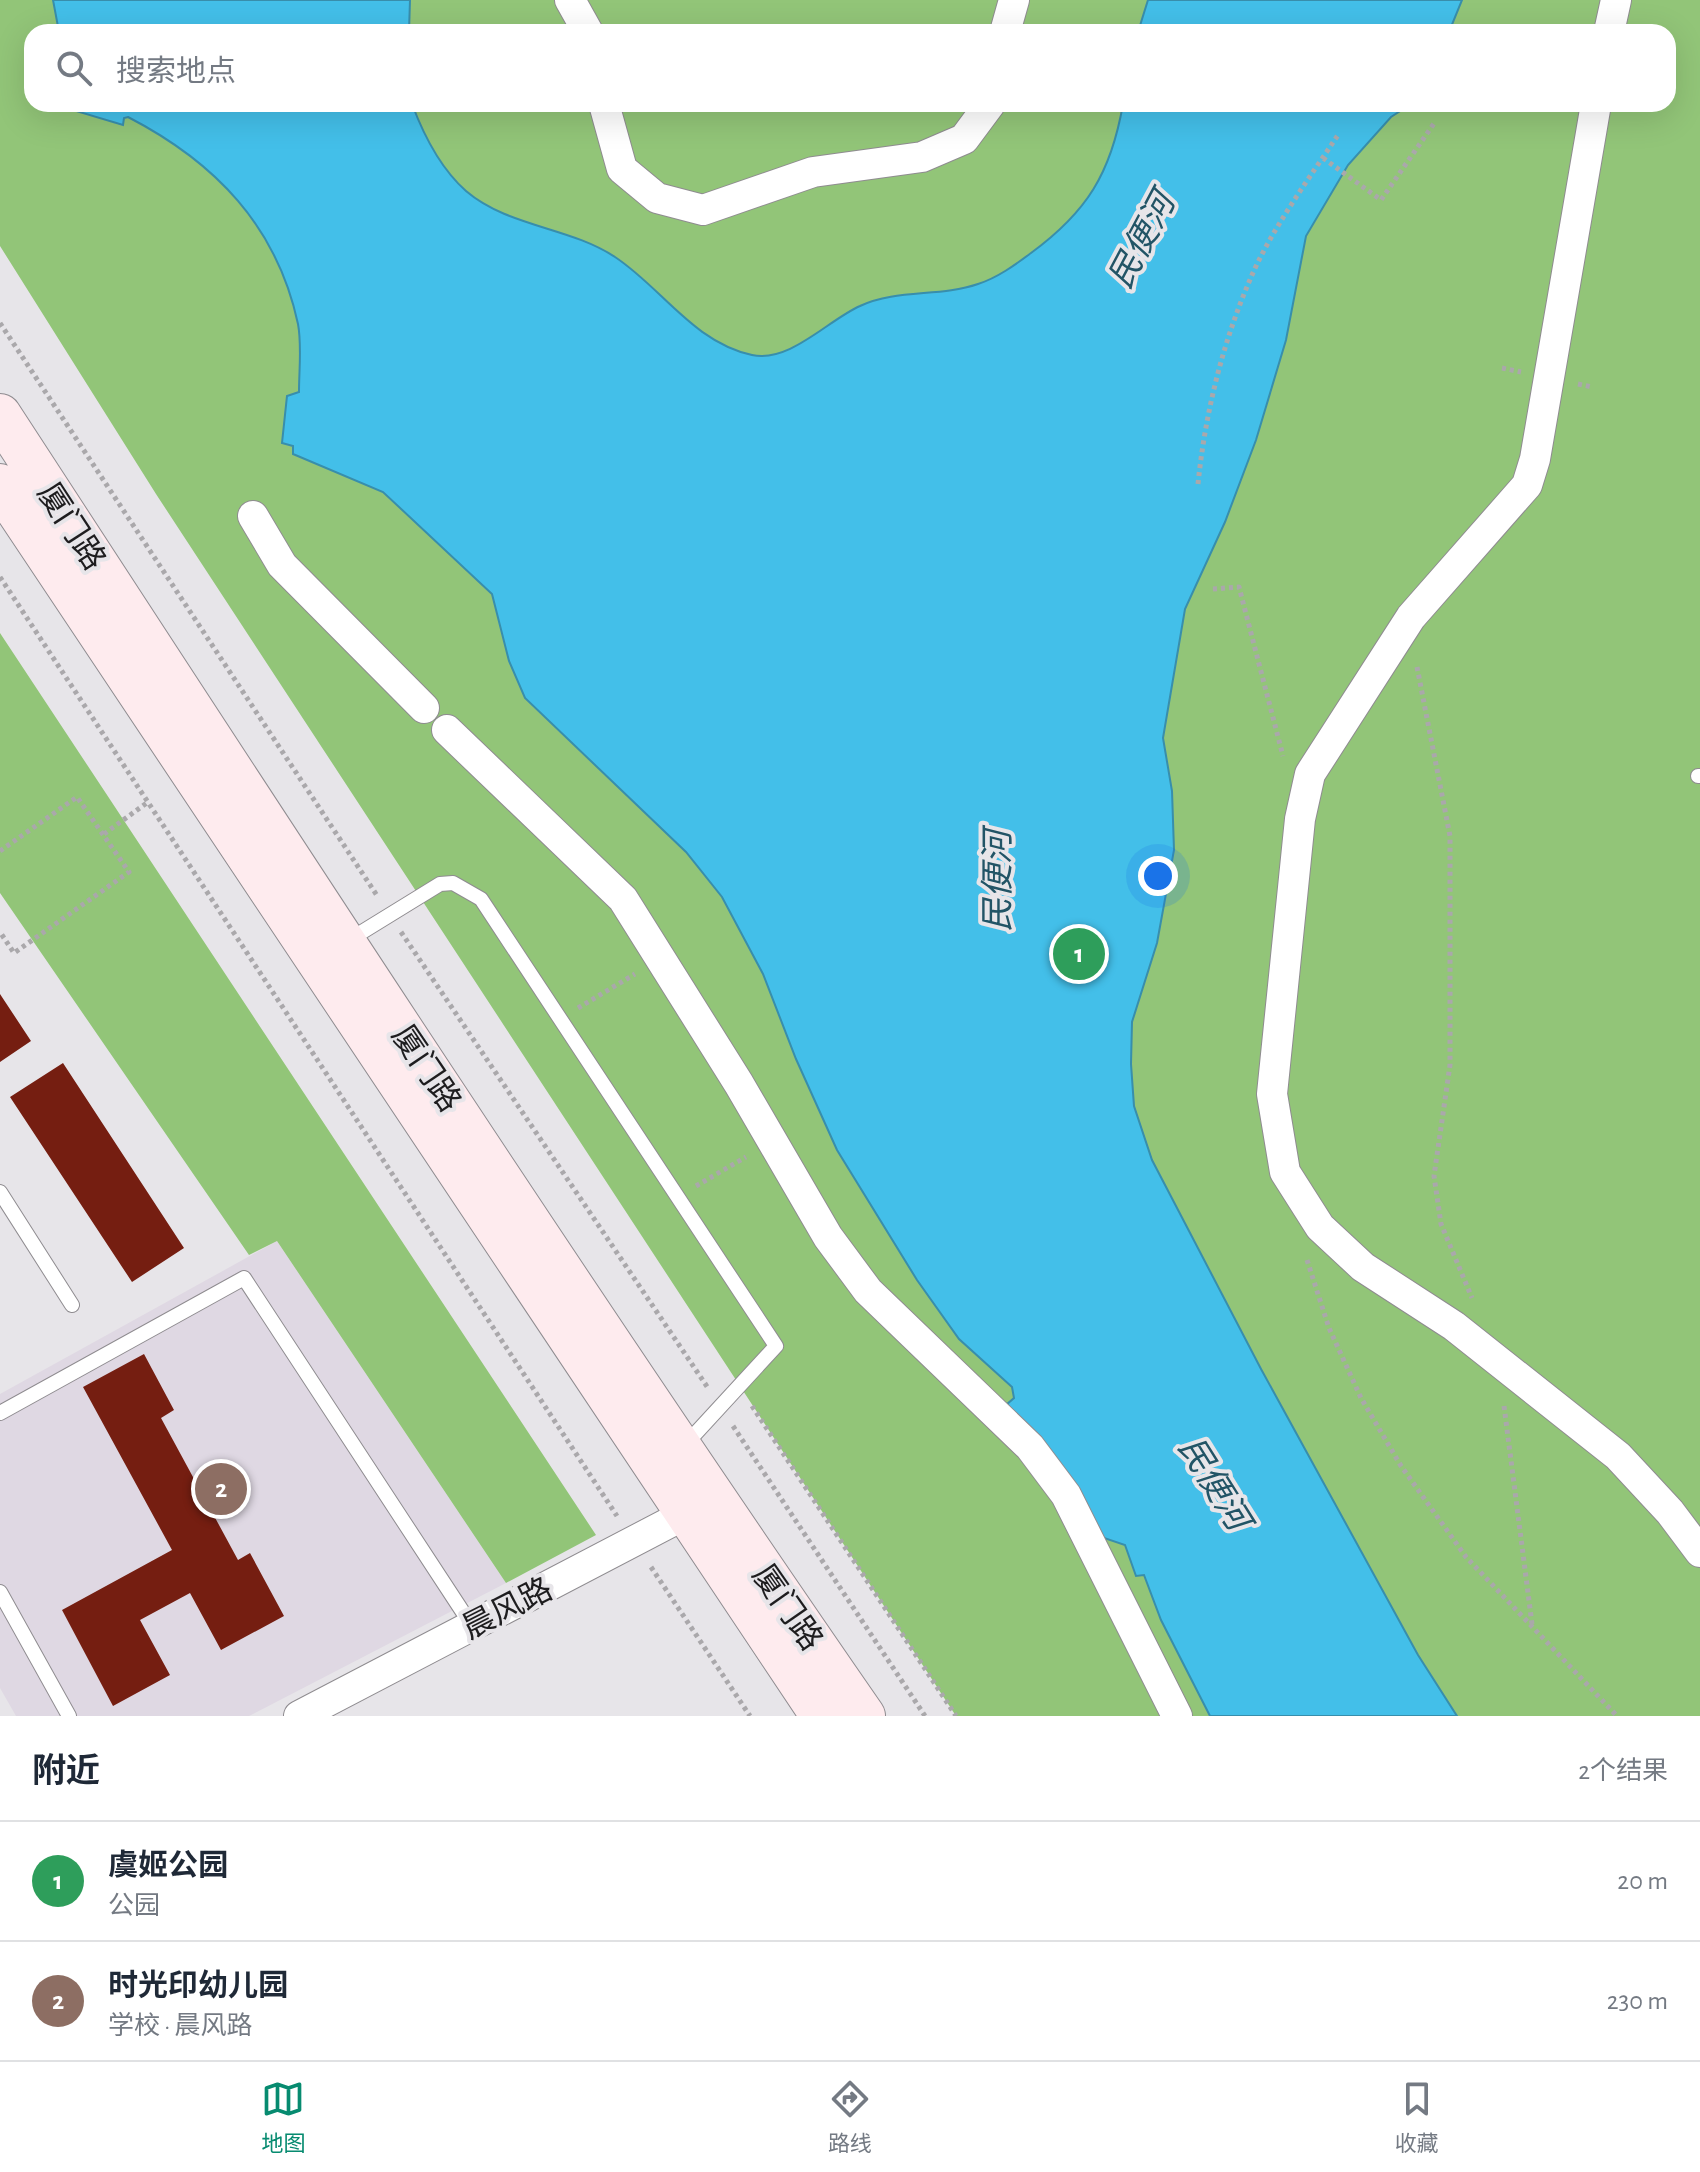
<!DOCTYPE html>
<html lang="zh">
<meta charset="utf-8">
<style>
body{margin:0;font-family:"Alegreya Sans","Noto Sans SC",sans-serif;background:#f2f2f3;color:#1f2937}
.you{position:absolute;left:1158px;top:876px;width:28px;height:28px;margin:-20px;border:6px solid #fff;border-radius:50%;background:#1a73e8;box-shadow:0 0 0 12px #1a73e833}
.badge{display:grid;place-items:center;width:52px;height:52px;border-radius:50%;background:#078b70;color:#fff;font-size:26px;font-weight:700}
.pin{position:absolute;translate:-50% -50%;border:4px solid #fff;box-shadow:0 2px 8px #0006}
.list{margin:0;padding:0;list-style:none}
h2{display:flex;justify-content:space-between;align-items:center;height:104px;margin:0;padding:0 32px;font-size:34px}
h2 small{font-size:26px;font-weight:400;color:#747a83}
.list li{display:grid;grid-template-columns:52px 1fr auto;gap:24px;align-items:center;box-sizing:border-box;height:120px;padding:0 32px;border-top:2px solid #e0e1e3}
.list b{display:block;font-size:30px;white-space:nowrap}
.list p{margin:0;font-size:26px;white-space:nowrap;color:#747a83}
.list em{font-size:26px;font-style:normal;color:#747a83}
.icon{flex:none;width:44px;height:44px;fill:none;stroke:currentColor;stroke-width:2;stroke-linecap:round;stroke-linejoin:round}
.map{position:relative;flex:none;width:1700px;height:1716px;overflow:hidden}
.search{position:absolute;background:#fff;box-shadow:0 8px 32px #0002;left:24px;right:24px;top:24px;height:88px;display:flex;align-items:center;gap:20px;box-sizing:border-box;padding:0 28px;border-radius:24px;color:#747a83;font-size:30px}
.sheet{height:344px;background:#fff}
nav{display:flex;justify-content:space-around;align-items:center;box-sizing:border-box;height:112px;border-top:2px solid #e0e1e3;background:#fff;font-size:22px;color:#747a83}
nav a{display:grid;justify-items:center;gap:4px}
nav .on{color:#078b70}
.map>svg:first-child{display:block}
.built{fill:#dfd8e3}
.green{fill:#92c578;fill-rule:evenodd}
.water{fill:#43bfe9;stroke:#388eac;stroke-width:2}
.building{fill:#751e11}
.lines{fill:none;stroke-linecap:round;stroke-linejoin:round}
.lane-casing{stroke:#8f8c90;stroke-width:16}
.street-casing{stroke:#8f8c90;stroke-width:32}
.secondary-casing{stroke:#8f8c90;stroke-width:44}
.path{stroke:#aaa8ab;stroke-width:5;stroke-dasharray:4 4;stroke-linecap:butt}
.lane{stroke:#fff;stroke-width:14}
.street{stroke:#fff;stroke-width:30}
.secondary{stroke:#feebee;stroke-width:42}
.labels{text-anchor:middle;stroke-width:8;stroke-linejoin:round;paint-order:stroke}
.street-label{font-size:32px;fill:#1e1d1f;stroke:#e7e5e9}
.water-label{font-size:34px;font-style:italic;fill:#225466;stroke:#e7e5e9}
</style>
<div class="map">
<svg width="1700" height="1716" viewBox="0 0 1700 1716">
<rect width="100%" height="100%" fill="#e7e5e9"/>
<!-- built -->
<path class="built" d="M277,1241L506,1583L249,1716H16L0,1688V1394Z"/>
<!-- green -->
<path class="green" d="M0,0H1700V1716H956L156,494L0,246ZM32,32H1668V104H32Z
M0,633L596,1535L506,1583L277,1241L249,1255L0,893Z"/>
<!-- water -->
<path class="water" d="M53,0H410L409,32H59Z
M1148,0H1462L1449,32H1138Z
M72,104H412C424,136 440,168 466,191C508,227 570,227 615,257C662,288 693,342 752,355C790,363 828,320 860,306C896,289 940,297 978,284C997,278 1015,265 1031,253C1087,212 1111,173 1123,104H1411L1391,117L1348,165L1306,236L1286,340L1256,440L1225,522L1185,609L1163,738L1172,791L1174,850L1157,943L1132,1022L1131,1064L1134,1106L1152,1160L1261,1369L1418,1655L1457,1716H1210L1161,1620L1144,1575L1136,1576L1125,1545L1104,1538L1006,1405L1014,1398L1012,1387L959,1339L917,1280L837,1150L796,1059L763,974L722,897L686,852L525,698L509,661L492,594L383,492L293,454V446L282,443L287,396L299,392C299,370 302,345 298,324C277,226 215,162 128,117L124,118L123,125L76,111Z"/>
<!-- building -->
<path class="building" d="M0,994L31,1041L0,1062Z
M63,1063L184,1248L132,1282L10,1097Z
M144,1354L174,1410L161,1418L238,1560L250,1553L284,1616L221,1650L190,1593L140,1620L170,1675L113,1706L62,1610L172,1550L83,1387Z"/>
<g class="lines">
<defs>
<path id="lane" d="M1698,776H1700
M349,940L440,884L453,883L481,899L776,1346L684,1446
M0,1192L72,1305
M0,1413L244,1278L472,1626
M0,1592L69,1716"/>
<path id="street" d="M570,0L588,32
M1005,32L1014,0
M1609,32L1616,0
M604,104L622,169L657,198L703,210L813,172L922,157L964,139L990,104
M1596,104L1535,459L1527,485L1411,617L1310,774L1300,819L1272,1094L1285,1172L1320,1227L1363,1267L1454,1326L1618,1456L1670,1512L1700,1552
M253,516L282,565L424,708
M447,730L623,899L739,1084L828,1237L868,1291L1030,1447L1066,1495L1177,1716
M299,1716L705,1504"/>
<path id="secondary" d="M0,415C284,851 568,1288 864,1716
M0,485L822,1716"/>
</defs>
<!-- lane casing -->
<use href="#lane" class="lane-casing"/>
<!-- street casing -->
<use href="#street" class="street-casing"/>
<!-- secondary casing -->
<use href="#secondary" class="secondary-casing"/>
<!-- path -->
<path class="path" d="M1323,158L1381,200L1435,122
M0,323L378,897
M1502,368L1521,372
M1578,384L1592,387
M1198,484C1205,415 1222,345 1249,282C1269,233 1308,180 1338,135
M0,577L617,1516
M1213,589L1239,587L1283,756
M1417,667L1450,836V1065L1434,1176L1441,1224L1472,1298
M104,834L148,802
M0,851L77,797L129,872L14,953L0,932
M401,932L708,1388
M578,1008L635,974
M696,1186L746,1157
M1307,1260L1329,1328L1361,1398L1401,1466L1466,1557L1617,1716
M752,1406L956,1716
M1504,1406L1532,1624
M733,1426L925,1716
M651,1567L750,1716"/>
<!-- lane -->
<use href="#lane" class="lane"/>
<!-- street -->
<use href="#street" class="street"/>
<!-- secondary -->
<use href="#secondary" class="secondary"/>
</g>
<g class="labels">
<!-- street labels -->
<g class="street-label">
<text transform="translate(72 526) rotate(57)" y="11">厦门路</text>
<text transform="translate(427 1068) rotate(56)" y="11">厦门路</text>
<text transform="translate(788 1607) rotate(55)" y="11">厦门路</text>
<text transform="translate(507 1608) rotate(-27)" y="11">晨风路</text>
</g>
<!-- water labels -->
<g class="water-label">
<text transform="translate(1141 240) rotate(-62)" y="12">民便河</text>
<text transform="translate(997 881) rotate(-90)" y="12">民便河</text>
<text transform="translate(1215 1483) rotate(58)" y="12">民便河</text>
</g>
</g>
</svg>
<div class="you"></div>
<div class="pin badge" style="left:1079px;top:954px;background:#2e9e5b">1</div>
<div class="pin badge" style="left:221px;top:1489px;background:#8d6e63">2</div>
<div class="search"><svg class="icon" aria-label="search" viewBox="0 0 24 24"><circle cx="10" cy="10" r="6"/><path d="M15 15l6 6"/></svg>搜索地点</div>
</div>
<section class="sheet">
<h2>附近<small>2个结果</small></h2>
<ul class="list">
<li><span class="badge" style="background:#2e9e5b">1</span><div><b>虞姬公园</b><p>公园</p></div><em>20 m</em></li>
<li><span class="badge" style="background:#8d6e63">2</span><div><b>时光印幼儿园</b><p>学校 · 晨风路</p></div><em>230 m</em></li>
</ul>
</section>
<nav>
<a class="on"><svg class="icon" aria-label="map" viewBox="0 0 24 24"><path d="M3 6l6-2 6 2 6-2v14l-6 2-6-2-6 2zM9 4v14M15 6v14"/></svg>地图</a>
<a><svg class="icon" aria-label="directions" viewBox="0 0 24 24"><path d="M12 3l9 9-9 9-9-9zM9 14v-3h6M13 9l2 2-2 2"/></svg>路线</a>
<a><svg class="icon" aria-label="saved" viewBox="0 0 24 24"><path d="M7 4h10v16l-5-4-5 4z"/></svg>收藏</a>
</nav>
